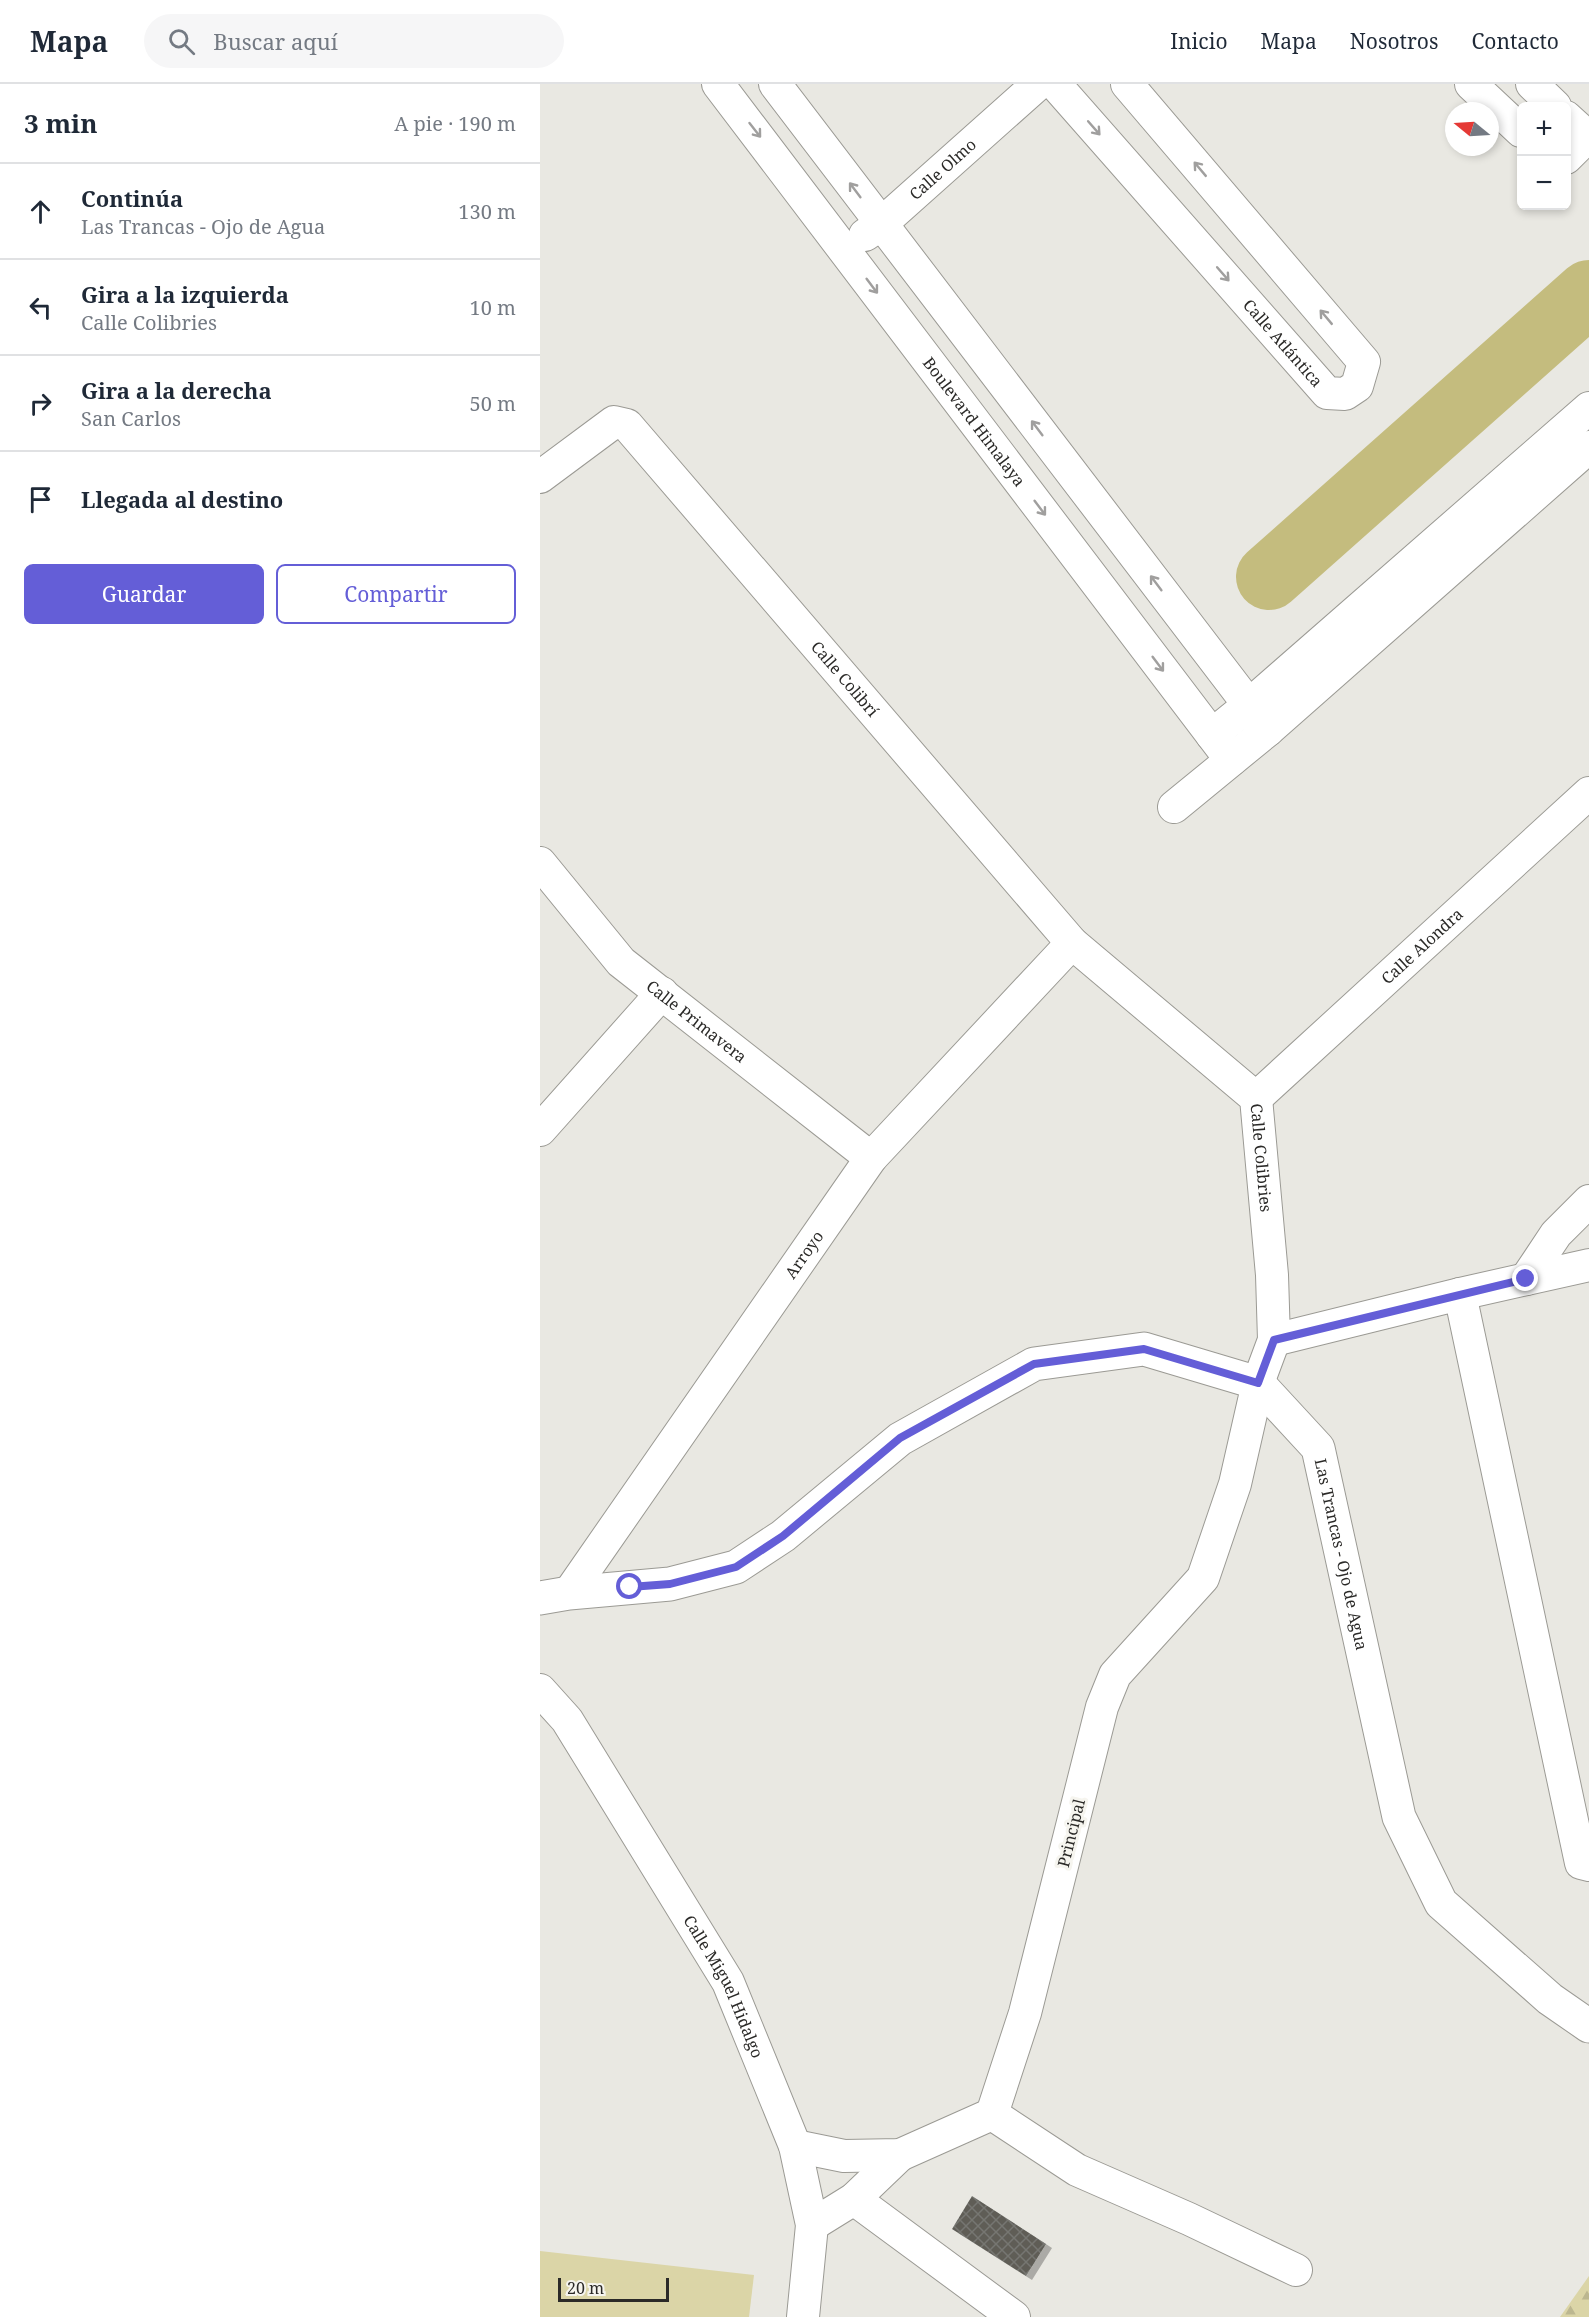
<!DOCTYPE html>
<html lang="es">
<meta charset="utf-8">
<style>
body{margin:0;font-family:"Noto Serif",serif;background:#f6f6f7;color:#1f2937}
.controls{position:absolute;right:18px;top:18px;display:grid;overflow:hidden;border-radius:9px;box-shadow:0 3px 9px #0003}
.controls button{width:54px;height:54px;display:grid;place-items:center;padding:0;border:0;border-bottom:2px solid #e0e1e3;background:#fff;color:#1f2937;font:30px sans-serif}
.compass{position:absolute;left:905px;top:18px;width:54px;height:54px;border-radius:50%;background:#fff;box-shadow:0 3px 9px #0003;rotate:288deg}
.scale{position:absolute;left:18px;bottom:15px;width:111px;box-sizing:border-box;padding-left:6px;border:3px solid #2b2a28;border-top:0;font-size:16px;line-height:21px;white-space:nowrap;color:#2b2a28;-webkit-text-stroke:4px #f6f5ef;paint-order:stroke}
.stop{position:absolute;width:18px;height:18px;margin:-14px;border:4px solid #645ed7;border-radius:50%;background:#fff}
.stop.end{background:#645ed7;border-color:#fff;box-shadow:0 2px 6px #0008}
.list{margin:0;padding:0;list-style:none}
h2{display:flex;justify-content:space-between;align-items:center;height:78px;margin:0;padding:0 24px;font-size:26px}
h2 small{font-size:20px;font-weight:400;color:#747a83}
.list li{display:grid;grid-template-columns:39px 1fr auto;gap:18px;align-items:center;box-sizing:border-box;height:96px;padding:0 24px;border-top:2px solid #e0e1e3}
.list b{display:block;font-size:22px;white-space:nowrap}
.list p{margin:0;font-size:20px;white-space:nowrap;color:#747a83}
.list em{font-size:20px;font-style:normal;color:#747a83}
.actions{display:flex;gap:12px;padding:18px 24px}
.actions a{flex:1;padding:14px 0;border:2px solid #645ed7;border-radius:9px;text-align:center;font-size:21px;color:#645ed7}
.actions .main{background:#645ed7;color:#fff}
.icon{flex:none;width:33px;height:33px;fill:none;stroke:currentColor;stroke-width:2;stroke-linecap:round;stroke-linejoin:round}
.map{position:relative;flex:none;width:1049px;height:2233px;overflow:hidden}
header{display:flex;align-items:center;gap:36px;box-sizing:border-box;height:84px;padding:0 30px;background:#fff;border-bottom:2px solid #e0e1e3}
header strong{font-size:28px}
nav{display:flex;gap:33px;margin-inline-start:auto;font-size:21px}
.search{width:420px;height:54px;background:#f6f6f7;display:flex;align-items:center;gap:15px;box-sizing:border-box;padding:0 21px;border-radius:33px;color:#747a83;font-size:22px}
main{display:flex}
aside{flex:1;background:#fff}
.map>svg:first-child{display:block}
.green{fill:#dbd5a7}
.forest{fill:url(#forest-firs)}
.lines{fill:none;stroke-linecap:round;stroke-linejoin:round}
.river{stroke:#c4bc7e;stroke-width:66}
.building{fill:url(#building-cross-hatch);filter:url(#shadow)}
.street-casing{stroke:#9b9a94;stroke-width:34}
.secondary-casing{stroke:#9b9a94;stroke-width:35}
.street{stroke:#fff;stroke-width:32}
.secondary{stroke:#fff;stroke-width:33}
.oneway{stroke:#a09f9e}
.route{stroke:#645ed7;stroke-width:8}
.labels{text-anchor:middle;stroke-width:6;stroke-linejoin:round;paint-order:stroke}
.street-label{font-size:16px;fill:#2b2a28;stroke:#f6f5ef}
</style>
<header>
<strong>Mapa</strong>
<div class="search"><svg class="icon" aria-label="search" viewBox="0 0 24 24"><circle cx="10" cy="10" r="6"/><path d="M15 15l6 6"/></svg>Buscar aquí</div>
<nav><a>Inicio</a><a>Mapa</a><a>Nosotros</a><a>Contacto</a></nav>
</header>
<main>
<aside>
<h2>3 min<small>A pie · 190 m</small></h2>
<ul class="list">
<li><svg class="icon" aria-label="ahead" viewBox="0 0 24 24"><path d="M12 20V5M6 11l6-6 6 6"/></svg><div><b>Continúa</b><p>Las Trancas - Ojo de Agua</p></div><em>130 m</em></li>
<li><svg class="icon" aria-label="left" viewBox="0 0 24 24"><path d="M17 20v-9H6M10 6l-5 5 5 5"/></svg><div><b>Gira a la izquierda</b><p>Calle Colibries</p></div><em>10 m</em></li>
<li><svg class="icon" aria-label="right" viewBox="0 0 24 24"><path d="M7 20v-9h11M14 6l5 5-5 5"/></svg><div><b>Gira a la derecha</b><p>San Carlos</p></div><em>50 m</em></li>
<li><svg class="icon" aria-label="arrive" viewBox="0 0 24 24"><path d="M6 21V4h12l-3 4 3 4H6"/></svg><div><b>Llegada al destino</b></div></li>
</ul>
<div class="actions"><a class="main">Guardar</a><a>Compartir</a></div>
</aside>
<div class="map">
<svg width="1049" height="2233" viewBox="0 0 1049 2233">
<defs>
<pattern id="forest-firs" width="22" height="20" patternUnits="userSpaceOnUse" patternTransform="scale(1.5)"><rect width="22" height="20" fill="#dbd5a7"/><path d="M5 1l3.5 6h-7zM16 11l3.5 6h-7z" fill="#bcb790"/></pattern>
<pattern id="building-cross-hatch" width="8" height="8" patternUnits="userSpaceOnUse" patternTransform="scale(1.5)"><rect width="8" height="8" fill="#5e5d57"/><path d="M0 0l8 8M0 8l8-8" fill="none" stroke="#767671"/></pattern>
<filter id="shadow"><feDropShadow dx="6" dy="4" stdDeviation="0" flood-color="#0004"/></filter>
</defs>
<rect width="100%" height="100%" fill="#e9e8e2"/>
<!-- green -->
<path class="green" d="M0,2167L214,2191L209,2233H0Z"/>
<!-- forest -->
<path class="forest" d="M1049,2192V2233H1020Z"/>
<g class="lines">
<!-- river -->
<path class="river" d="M729,493L1049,209"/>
</g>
<!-- building -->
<path class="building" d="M432,2112L506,2160L486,2192L412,2145Z"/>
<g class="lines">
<defs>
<g id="street">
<path id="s1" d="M178,0L691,676"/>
<path d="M235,0L728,646"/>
<path id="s2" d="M515,0L787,309L805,310L817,302L824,278L587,0"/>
<path d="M931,0L981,47"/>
<path d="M992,0L1015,22"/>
<path d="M1026,33L1037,43L1039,61L1026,74"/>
<path id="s3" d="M325,151L341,140L498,0"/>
<path id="s4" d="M0,393L74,338L87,341L532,859L716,1014L732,1191L734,1256L718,1299L695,1400L663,1494L575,1591L562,1623L485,1929L452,2030L360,2071L304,2072L255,2062"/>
<path d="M672,651L709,621L1049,324"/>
<path d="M634,723L728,646L1049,363"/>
<path id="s5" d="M0,779L81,878L331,1074"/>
<path id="s6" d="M716,1014L1049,709"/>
<path d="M0,1046L122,909"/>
<path d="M986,1195L1016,1150L1049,1117"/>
<path d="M920,1210L1041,1779L1049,1781"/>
<path d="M734,1256L920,1210L1049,1181"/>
<path id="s7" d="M29,1509L331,1074L532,859"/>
<path id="s8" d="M0,1606L27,1636L188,1898L255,2062L272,2141L263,2233"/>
<path d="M452,2030L537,2086L649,2135L756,2186"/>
<path d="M314,2115L474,2233"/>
<path d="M272,2141L314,2115L360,2071"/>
</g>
<g id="secondary">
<path id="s9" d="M0,1514L29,1509L130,1500L196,1483L243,1452L360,1355L494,1280L604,1265L718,1299L778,1364L859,1733L901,1819L1010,1915L1049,1942"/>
</g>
</defs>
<!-- street casing -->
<use href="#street" class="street-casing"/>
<!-- secondary casing -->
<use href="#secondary" class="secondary-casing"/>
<!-- street -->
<use href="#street" class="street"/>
<!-- secondary -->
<use href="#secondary" class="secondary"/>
</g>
<!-- one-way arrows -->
<defs><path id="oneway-shaft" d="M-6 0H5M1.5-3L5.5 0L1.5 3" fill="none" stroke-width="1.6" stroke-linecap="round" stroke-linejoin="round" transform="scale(1.5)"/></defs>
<g class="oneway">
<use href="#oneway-shaft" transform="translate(554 44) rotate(49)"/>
<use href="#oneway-shaft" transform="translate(215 46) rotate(52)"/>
<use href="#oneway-shaft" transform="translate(660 85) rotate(-130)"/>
<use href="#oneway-shaft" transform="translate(315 106) rotate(-127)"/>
<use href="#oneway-shaft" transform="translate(683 190) rotate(49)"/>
<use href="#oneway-shaft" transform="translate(332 202) rotate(53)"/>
<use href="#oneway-shaft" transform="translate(786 233) rotate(-130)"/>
<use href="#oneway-shaft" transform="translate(497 344) rotate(-127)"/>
<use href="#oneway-shaft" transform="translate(500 424) rotate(53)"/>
<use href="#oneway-shaft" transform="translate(616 499) rotate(-127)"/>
<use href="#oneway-shaft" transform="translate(618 580) rotate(53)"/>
</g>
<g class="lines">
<!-- route -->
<path class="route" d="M90,1503L130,1500L196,1483L243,1452L360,1354L494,1280L604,1265L718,1299L734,1256L986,1195"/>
</g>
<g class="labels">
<!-- street labels -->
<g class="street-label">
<text dy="6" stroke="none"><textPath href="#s3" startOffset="102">Calle Olmo</textPath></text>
<text dy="6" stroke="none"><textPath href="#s2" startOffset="345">Calle Atlántica</textPath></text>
<text dy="6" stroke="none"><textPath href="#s1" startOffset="424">Boulevard Himalaya</textPath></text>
<text dy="6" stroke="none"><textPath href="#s4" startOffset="440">Calle Colibrí</textPath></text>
<text dy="6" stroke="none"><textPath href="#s6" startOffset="225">Calle Alondra</textPath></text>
<text dy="6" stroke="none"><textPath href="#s5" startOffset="224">Calle Primavera</textPath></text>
<text dy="6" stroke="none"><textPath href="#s4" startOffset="1089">Calle Colibries</textPath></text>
<text dy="6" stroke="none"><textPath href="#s7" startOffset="412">Arroyo</textPath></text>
<text dy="6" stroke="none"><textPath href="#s9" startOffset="988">Las Trancas - Ojo de Agua</textPath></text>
<text transform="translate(531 1749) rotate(-76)" y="6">Principal</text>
<text dy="6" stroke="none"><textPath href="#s8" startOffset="350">Calle Miguel Hidalgo</textPath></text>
</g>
</g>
</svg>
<div class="controls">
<button>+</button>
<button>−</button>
</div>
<svg class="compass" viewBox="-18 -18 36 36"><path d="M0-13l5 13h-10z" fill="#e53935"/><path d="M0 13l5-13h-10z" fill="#747a83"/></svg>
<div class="scale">20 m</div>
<div class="stop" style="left:90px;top:1503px"></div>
<div class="stop end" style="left:986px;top:1195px"></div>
</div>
</main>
